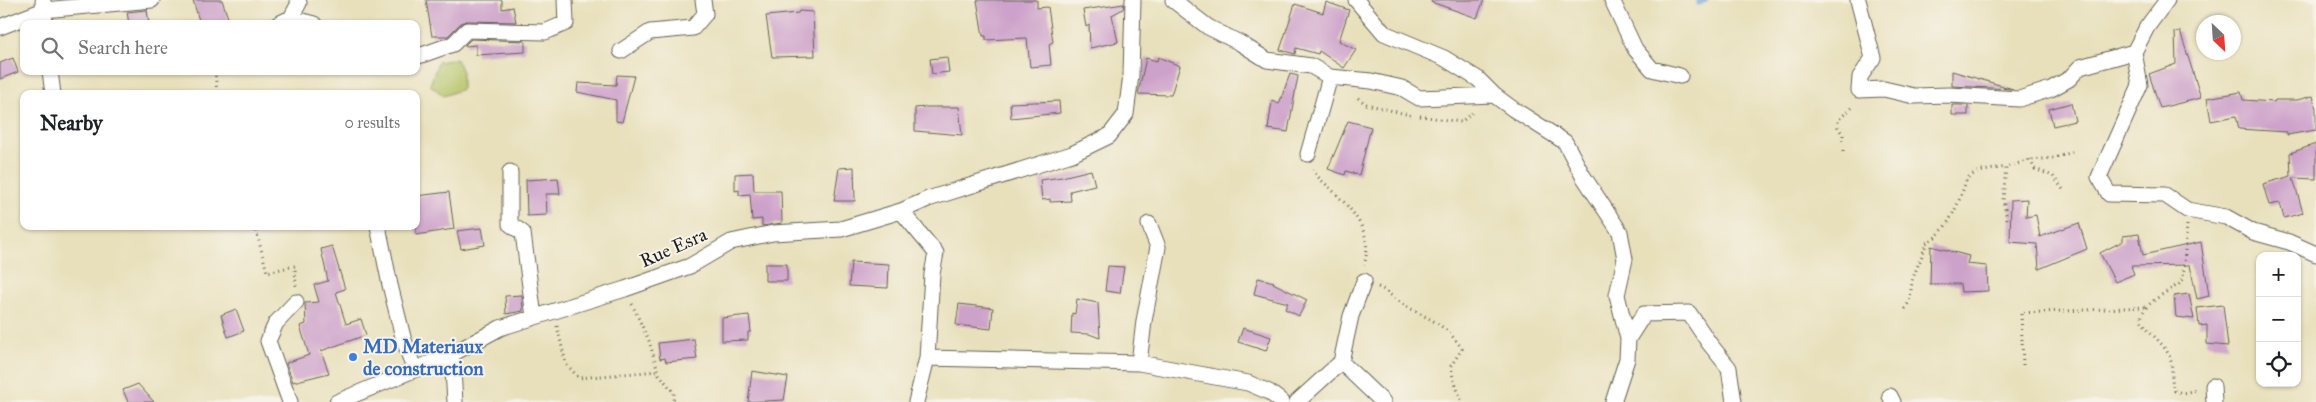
<!DOCTYPE html>
<meta charset="utf-8">
<style>
body{margin:0;font-family:"IM FELL Great Primer",serif;background:#f6f6f6;color:#202124}
.controls{position:absolute;right:15px;bottom:15px;display:grid;overflow:hidden;border-radius:10px;box-shadow:0 1px 4px #0004}
.controls button{width:45px;height:45px;display:grid;place-items:center;padding:0;border:0;border-bottom:1px solid #e0e0e0;background:#fff;color:#202124;font:25px sans-serif}
.compass{position:absolute;left:2196px;top:15px;width:45px;height:45px;border-radius:50%;background:#fff;box-shadow:0 1px 4px #0004;rotate:155deg}
.list{margin:0;padding:0;list-style:none}
h2{display:flex;justify-content:space-between;align-items:center;height:65px;margin:0;padding:0 20px;font-size:21px}
h2 small{font-size:16px;font-weight:400;color:#757577}
.icon{flex:none;width:28px;height:28px;fill:none;stroke:currentColor;stroke-width:2;stroke-linecap:round;stroke-linejoin:round}
.map{position:relative;flex:none;width:2316px;height:402px;overflow:hidden}
.search{position:absolute;background:#fff;box-shadow:0 1px 4px #0004;left:20px;top:20px;width:400px;height:55px;display:flex;align-items:center;gap:12px;box-sizing:border-box;padding:0 18px;border-radius:10px;color:#757577;font-size:19px}
.panel{position:absolute;background:#fff;box-shadow:0 1px 4px #0004;left:20px;top:90px;width:400px;height:140px;border-radius:10px}
.map>svg:first-child{display:block}
.green{fill:#b4c265;stroke:#686f40}
.lines{fill:none;stroke-linecap:round;stroke-linejoin:round}
.stream{stroke:#74a6df;stroke-width:5.5}
.building{fill:#cda2ca}
.minor-casing{stroke:#636154;stroke-width:17}
.path{stroke:#636154;stroke-width:3;stroke-dasharray:1 4;stroke-linecap:butt}
.minor{stroke:#fff;stroke-width:15}
.shop-dot{fill:#3f7fe0;stroke:#f7f3e8;stroke-width:2}
.labels{text-anchor:middle;stroke-width:4;stroke-linejoin:round;paint-order:stroke}
.street-label{font-size:19px;fill:#1c1c1c;stroke:#f7f3e8}
.shop-label{font-size:19px;font-weight:bold;fill:#366cbe;stroke:#f7f3e8;text-anchor:start}
</style>
<div class="map">
<svg width="2316" height="402" viewBox="0 0 2316 402">
<rect width="100%" height="100%" fill="#f7f3e8"/>
<filter id="ink" filterUnits="userSpaceOnUse"><feTurbulence type="fractalNoise" baseFrequency=".02" numOctaves="2"/><feDisplacementMap in="SourceGraphic" scale="10" xChannelSelector="R" yChannelSelector="G"/><feConvolveMatrix kernelMatrix="1 2 1 2 8 2 1 2 1" color-interpolation-filters="sRGB"/></filter>
<filter id="wash" filterUnits="userSpaceOnUse"><feTurbulence type="fractalNoise" baseFrequency=".0096" numOctaves="4" result="noise"/><feDisplacementMap in="SourceGraphic" scale="20" xChannelSelector="R" yChannelSelector="G"/><feGaussianBlur stdDeviation="1.12" result="paint"/><feColorMatrix in="noise" values="0 0 0 0 0 0 0 0 0 0 0 0 0 0 0 0 0 1.4 0 .05"/><feComposite in="paint" operator="in"/></filter>
<g filter="url(#wash)">
<rect width="100%" height="100%" fill="#e8e0bb"/>
<!-- green -->
<path class="green" d="M456,59L462,71V89L444,96L430,85L438,62Z"/>
<g class="lines">
<!-- stream -->
<path class="stream" d="M1699,3L1705,0"/>
</g>
<g id="blocks">
<!-- building -->
<path class="building" d="M193,0H222L230,24H200Z
M426,0H502V9L513,7L516,22L467,21L461,23L448,36H432Z
M977,0H1037V8L1048,7L1053,42L1049,44L1051,65L1030,67L1027,38L986,40V36H983Z
M1432,0H1484L1477,18L1431,2Z
M1326,2L1349,10L1339,41L1356,50L1344,68L1319,51L1318,54L1296,48L1295,54L1280,50L1295,4L1323,13Z
M1124,4L1123,9L1112,15L1118,42L1090,48L1089,25L1086,27L1083,10Z
M147,10L149,24H129L127,12Z
M799,11L813,12L815,56L772,57L766,16L798,13Z
M2180,31L2201,98L2160,108L2149,74L2176,64L2175,32Z
M471,39L525,41V52L476,55V45L464,46Z
M947,57L949,72L932,74L930,59Z
M1158,57L1180,66L1171,95L1138,94L1146,58L1157,61Z
M13,58L18,72L0,79V63Z
M1952,71L2013,89L1952,86Z
M1290,74L1298,76L1288,132L1268,129L1272,101L1279,104Z
M617,75L634,76L622,122L616,121V100L577,92L578,83L616,85Z
M2241,92L2243,100L2274,102L2275,100H2297L2313,96L2316,109V130L2287,135V132L2239,129L2236,116L2211,121L2207,98Z
M1059,101L1060,113L1011,118L1010,103Z
M2071,103L2075,121L2053,126L2049,109Z
M1952,105H1968V115H1952Z
M926,107H959L962,135L915,131V108Z
M1348,121L1371,127L1359,175L1346,171L1345,175L1328,169Z
M2316,144V179L2293,178L2303,213L2284,218L2280,203L2269,205L2263,184L2291,176L2290,153Z
M854,167L855,201H834L839,168Z
M1091,170L1095,185L1070,191L1071,201L1050,202V199L1042,200L1040,180L1062,177Z
M753,173L754,191H781L782,223L762,226V219L752,220L750,194L739,195V190L735,191V174Z
M558,178L560,194H546L547,215L527,216L526,180Z
M449,192L454,229L416,235V196Z
M2027,199L2026,217L2036,215L2040,237L2079,223L2087,249L2039,269L2037,244L2010,242L2011,200Z
M482,228L485,245L461,249L457,231Z
M2139,234L2143,255L2201,242L2209,296L2197,299L2190,265L2131,266L2134,274L2115,282L2100,253L2123,241V236Z
M332,246L345,289L336,292L346,324L361,319L366,335L321,351L329,373L293,382L286,363L309,355L300,326L306,324L305,303L319,302L314,285L328,281L321,249Z
M1931,246L1969,256L1967,264L1987,266L1988,291L1961,292L1960,284H1930Z
M851,262L889,264L888,288L849,286Z
M765,264H787V281H765Z
M1108,266L1124,267L1120,293L1105,291Z
M1258,278L1274,282L1273,283L1307,300L1299,316L1285,309L1288,303L1254,294Z
M2189,294L2194,319L2176,317L2174,296Z
M522,295L523,311L506,314L505,296Z
M1077,299L1098,303L1100,338L1089,334L1071,333L1072,313L1075,314Z
M959,304L993,308L991,329L956,325Z
M2223,305L2228,346L2207,344V325L2199,326L2197,308Z
M236,309L244,331L228,337L221,315Z
M749,315L751,332H748V340L722,341V318Z
M1243,328L1271,337L1266,351L1238,342Z
M694,339L697,359L666,362L665,358L660,359L658,343Z
M752,371L788,377L784,400L748,402Z
M138,384L154,402H128L123,390Z"/>
</g>
</g>
<g filter="url(#ink)">
<use href="#blocks" fill-opacity="0" stroke="#636154" stroke-width="1"/>
<g class="lines">
<defs>
<path id="minor" d="M1173,0L1208,27L1240,43L1267,60L1311,66L1330,77L1371,81L1402,88L1419,98L1494,95
M1356,0L1384,33L1444,58L1478,79L1494,95L1513,109L1565,142L1583,176L1620,232L1625,259L1617,295L1628,339L1627,359L1613,402
M1612,0L1635,49L1652,69L1680,76
M1858,0L1873,58L1860,77L1859,90L1884,89L1914,96L1949,95L2019,99L2051,89L2069,79L2080,67L2134,52
M2167,0L2147,27L2134,52L2140,85L2099,177L2109,194L2165,195L2187,210L2226,217L2253,232L2289,242L2316,254
M291,18L314,24
M45,24L44,10L152,0
M278,24L291,18L299,3L298,0
M0,27L44,10L43,1
M621,51L650,32L693,28L705,14L703,0
M416,57L453,44L467,30L545,32L566,23L565,0
M50,71L53,94
M1308,154L1330,77
M510,172V224L523,233L534,317
M901,211L936,253L932,274L927,358
M378,226L390,285L403,337L414,369
M1628,339L1644,314L1689,313L1709,343L1729,368L1734,402
M452,354L455,402
M1341,362L1383,402
M1139,363L1144,321L1158,247L1149,224
M2213,386L2214,402
M1890,396L1893,402
M290,402L268,341L276,323L296,302
M337,402L452,354L500,328L625,289L690,266L731,242L773,233L841,229L901,211L928,199L1072,154L1109,136L1126,114L1131,75L1133,0
M916,402L927,358L1139,363L1248,383L1269,392L1282,402
M1297,402L1341,362L1351,316L1364,281"/>
</defs>
<!-- minor casing -->
<use href="#minor" class="minor-casing"/>
<!-- path -->
<path class="path" d="M215,71L217,94
M1358,98L1366,104L1413,116
M1420,116L1461,122L1472,113
M1843,151V135L1838,127V120L1854,106
M2030,160L2035,169L2053,176L2064,191
M1313,169C1317,178 1325,183 1332,190C1354,211 1374,234 1364,265
M2007,219L2003,200L2006,167L2030,160L2055,158L2075,151
M2187,225L2183,278L2179,284C2169,291 2134,308 2143,323C2151,334 2161,342 2168,353C2175,365 2169,379 2175,391L2183,393L2196,390
M255,226L267,272L295,266L296,287
M1378,287C1386,290 1390,295 1397,300C1423,319 1442,318 1462,349L1451,366L1453,378L1462,402
M632,304L649,341L659,374L674,393L673,402
M1905,309C1912,299 1910,289 1913,278C1917,266 1923,256 1926,243C1948,233 1960,200 1967,178L1977,172L2006,167
M557,326L566,364L579,378L658,371
M2023,365L2021,313L2145,307"/>
<!-- minor -->
<use href="#minor" class="minor"/>
</g>
</g>
<!-- markers -->
<circle class="shop-dot" cx="353" cy="357" r="5"/>
<g class="labels">
<!-- street labels -->
<g class="street-label">
<text transform="translate(673 247) rotate(-24)" y="7">Rue Esra</text>
</g>
<!-- shop labels -->
<g class="shop-label">
<text x="363" y="353">MD Materiaux<tspan x="363" dy="22">de construction</tspan></text>
</g>
</g>
</svg>
<div class="controls">
<button>+</button>
<button>−</button>
<button><svg class="icon" aria-label="locate" viewBox="0 0 24 24"><circle cx="12" cy="12" r="6"/><path d="M12 2v4M12 18v4M2 12h4M18 12h4"/></svg></button>
</div>
<svg class="compass" viewBox="-18 -18 36 36"><path d="M0-13l5 13h-10z" fill="#e53935"/><path d="M0 13l5-13h-10z" fill="#757577"/></svg>
<div class="search"><svg class="icon" aria-label="search" viewBox="0 0 24 24"><circle cx="10" cy="10" r="6"/><path d="M15 15l6 6"/></svg>Search here</div>
<section class="panel">
<h2>Nearby<small>0 results</small></h2>
<ul class="list">
</ul>
</section>
</div>
